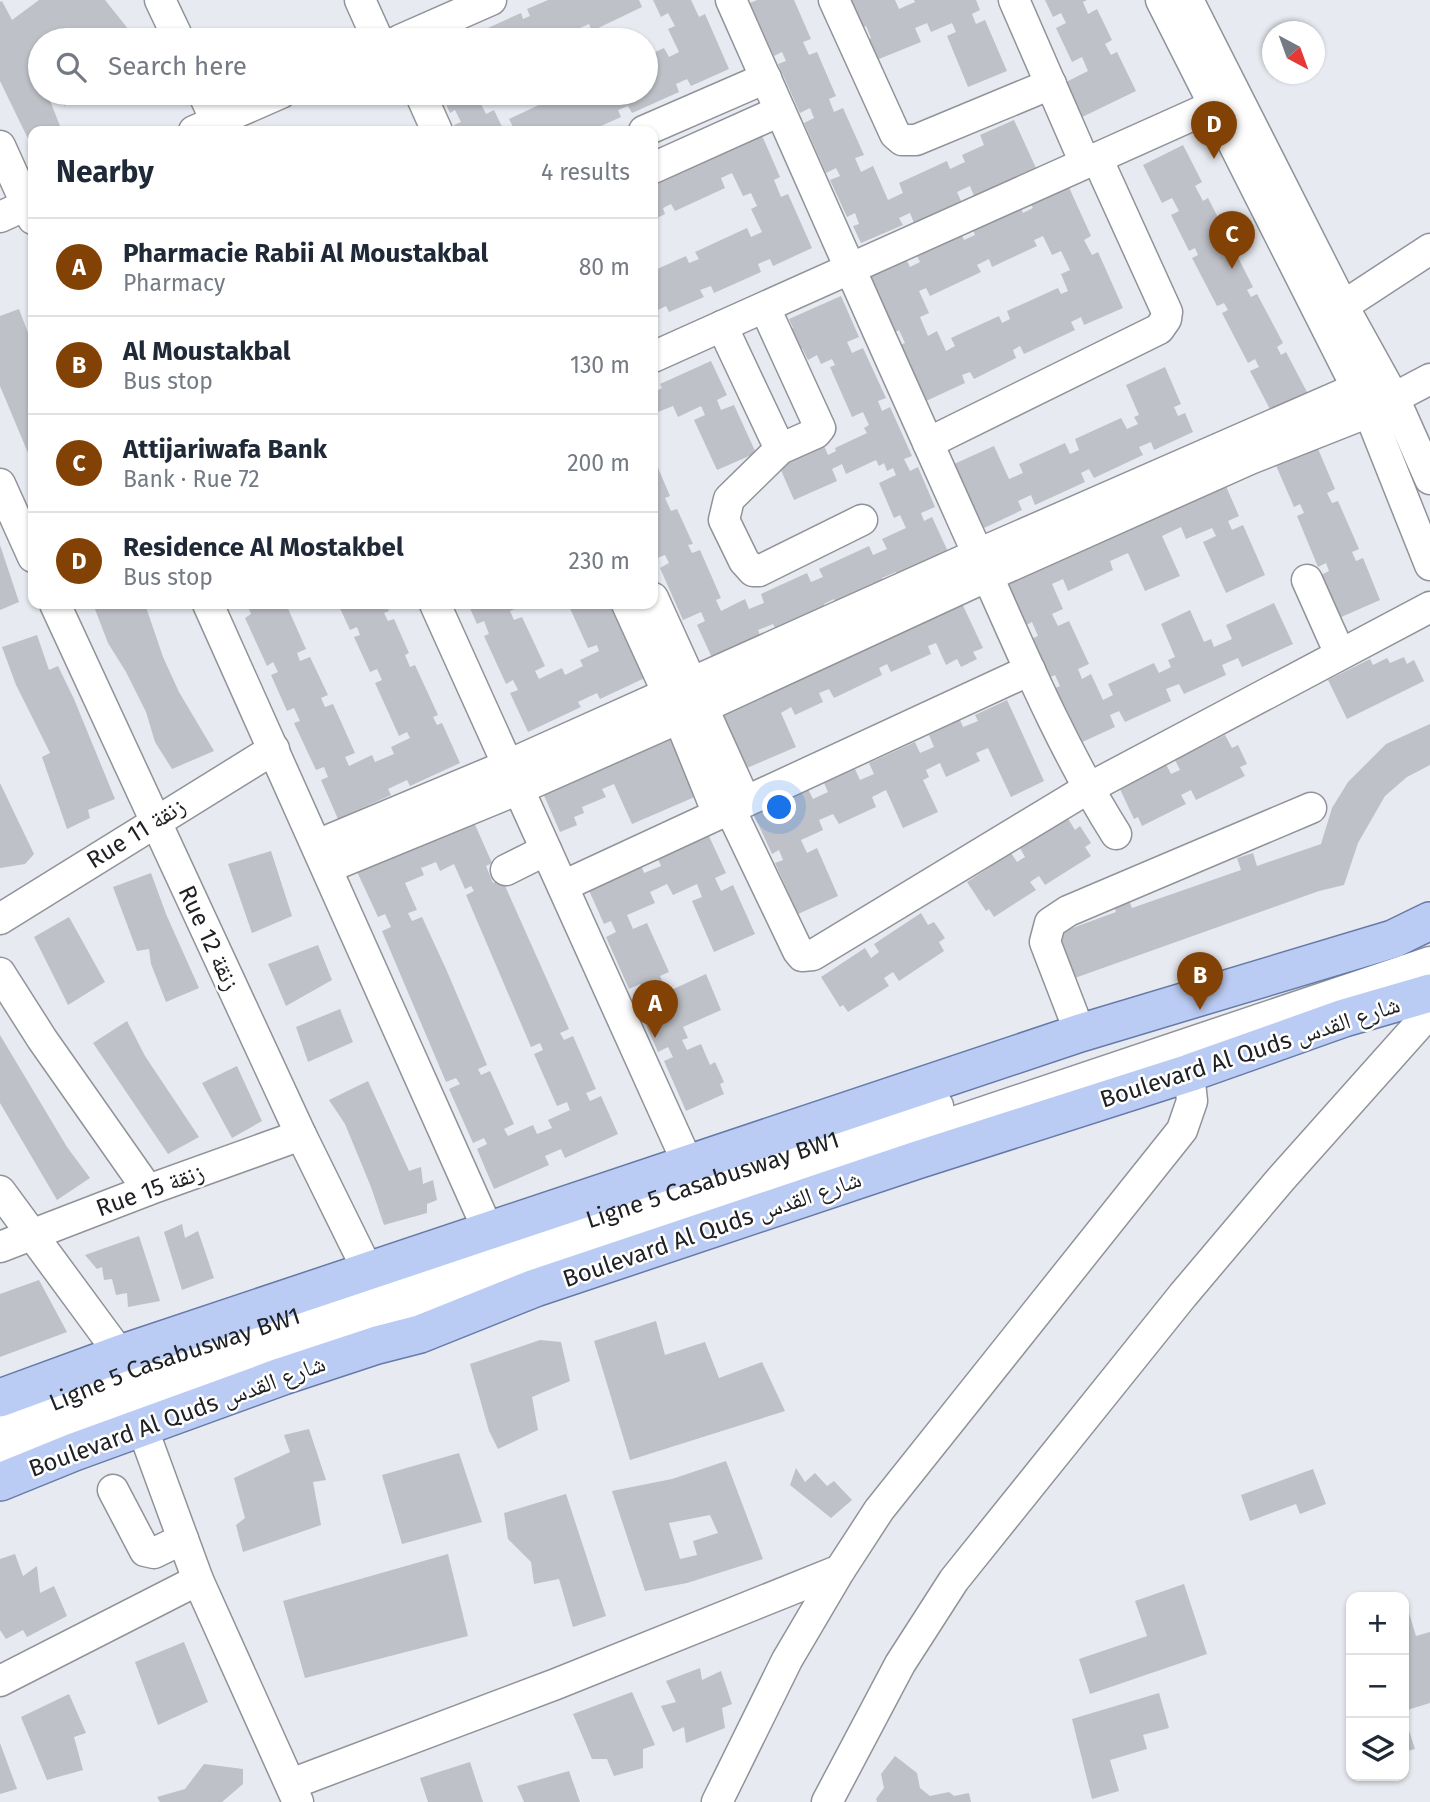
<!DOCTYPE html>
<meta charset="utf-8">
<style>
body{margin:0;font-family:"Fira Sans","Noto Naskh Arabic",sans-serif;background:#f6f6f7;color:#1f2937}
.controls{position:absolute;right:21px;bottom:21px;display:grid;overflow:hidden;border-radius:14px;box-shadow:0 2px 5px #0004}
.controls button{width:63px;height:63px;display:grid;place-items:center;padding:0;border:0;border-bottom:2px solid #e0e1e3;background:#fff;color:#1f2937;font:35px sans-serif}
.compass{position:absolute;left:1262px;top:21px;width:63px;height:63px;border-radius:50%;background:#fff;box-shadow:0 2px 5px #0004;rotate:139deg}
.you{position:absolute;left:780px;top:808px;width:24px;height:24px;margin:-18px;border:5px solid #fff;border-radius:50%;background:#1a73e8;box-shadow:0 0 0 10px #1a73e833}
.badge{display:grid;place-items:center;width:46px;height:46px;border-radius:50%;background:#824206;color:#fff;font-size:23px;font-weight:700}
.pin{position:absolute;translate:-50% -58px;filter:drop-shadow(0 2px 4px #0008)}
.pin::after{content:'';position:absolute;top:37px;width:24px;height:21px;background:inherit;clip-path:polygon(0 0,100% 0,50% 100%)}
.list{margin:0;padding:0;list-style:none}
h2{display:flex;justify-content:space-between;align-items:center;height:91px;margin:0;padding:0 28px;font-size:30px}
h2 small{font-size:23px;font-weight:400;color:#747a83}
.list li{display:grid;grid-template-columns:46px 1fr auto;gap:21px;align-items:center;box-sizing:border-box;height:98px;padding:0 28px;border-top:2px solid #e0e1e3}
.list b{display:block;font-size:26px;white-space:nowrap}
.list p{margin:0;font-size:23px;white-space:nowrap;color:#747a83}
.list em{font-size:23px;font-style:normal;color:#747a83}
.icon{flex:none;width:38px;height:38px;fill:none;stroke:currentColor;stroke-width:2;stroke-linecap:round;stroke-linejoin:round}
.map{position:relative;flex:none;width:1430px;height:1802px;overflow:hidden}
.search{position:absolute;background:#fff;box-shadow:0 2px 5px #0004;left:28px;top:28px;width:630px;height:77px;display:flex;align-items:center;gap:18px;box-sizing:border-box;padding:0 24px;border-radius:38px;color:#747a83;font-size:26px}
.panel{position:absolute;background:#fff;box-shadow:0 2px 5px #0004;left:28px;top:126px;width:630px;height:483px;border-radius:14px}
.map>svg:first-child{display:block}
.building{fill:#bec1c7;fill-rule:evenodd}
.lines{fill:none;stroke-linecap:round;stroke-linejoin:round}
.minor-casing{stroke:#909399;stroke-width:33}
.major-casing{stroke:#677aa7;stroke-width:40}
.minor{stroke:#fff;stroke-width:30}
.major{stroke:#bbccf4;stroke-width:37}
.labels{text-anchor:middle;stroke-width:5;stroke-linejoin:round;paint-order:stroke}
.street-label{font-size:24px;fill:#202124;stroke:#fff}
</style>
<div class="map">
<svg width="1430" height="1802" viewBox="0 0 1430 1802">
<rect width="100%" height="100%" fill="#e7eaf0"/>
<!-- building -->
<path class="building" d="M39,0H105L137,40H40V93H47L62,131H33V149L0,81V2L2,1L12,20Z
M548,0H639L642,7L592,31L589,24L580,28L583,34L570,40H472L470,36L521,13L523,19L530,16L527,9Z
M653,0H691L699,17L705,14L729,69L691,86L687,79L676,84L679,92L632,113L628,106L618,110L621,117L590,131H586L584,126L574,131H504L513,127L509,119L556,97L559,105L568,100L566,94L568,93H646V56L664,48L669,57L679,52L668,29L675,26L668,13L661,17Z
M757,0H794L811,39L803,42L809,55L817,52L836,96L829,99L834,112L843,108L864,155L855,158L861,172L873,166L888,200L903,193L899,183L947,161L950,169L965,162L962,155L984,145L980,135L1014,120L1036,168L974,196L970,186L957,192L961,201L914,223L910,213L899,218L903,225L861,243L853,226L859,224L855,213L847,217L830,180L840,176L836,168L826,173L804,123L814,118L810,108L800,113L778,64L786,61L782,52L774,56L750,3Z
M847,0H895L899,9L915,2L914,0H976L980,10L972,14L976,24L985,20L1007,71L968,87L947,36L956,32L952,23L931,32L927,23L915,28L921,42L874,61L865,41L871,38L866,26L860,29Z
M1045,0H1087L1083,2L1088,14L1097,9L1112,40L1105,44L1111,55L1117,52L1136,91L1078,119L1062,84L1088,71L1082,57L1072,62L1056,28L1066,23L1061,13L1053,17Z
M51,93H83L65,106Z
M441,93H488L478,98L486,114L494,110L504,131H457L454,125L461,122L455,110L450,113Z
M757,124L780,177L774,180L781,197L788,194L812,248L773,266L770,259L758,264L761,272L714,293L711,286L700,290L704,297L669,312L666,306L656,311L659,317L653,320V271L686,256L689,263L699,259L695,252L747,228L751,237L762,232L751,209L757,206L751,193L743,196L732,173L721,178L725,188L675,211L671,204L663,208L665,214L653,220V178Z
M1183,145L1202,182L1195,186L1203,201L1208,198L1225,231L1218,235L1221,242L1228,238L1253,287L1247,290L1251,297L1257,294L1283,343L1277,347L1281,355L1286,352L1308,394L1272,413L1250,371L1259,367L1255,359L1248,363L1222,313L1228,310L1224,303L1217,306L1192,258L1198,255L1195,248L1189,251L1171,215L1179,211L1172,198L1162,203L1143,165Z
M1067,183L1091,236L1084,240L1092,255L1098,252L1123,308L1084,325L1081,317L1071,322L1075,330L1024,354L1020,346L1013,350L1016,358L974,379L970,372L962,375L965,383L926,401L900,345L905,343L899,330L893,333L868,277L906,259L910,267L920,262L916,254L961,233L964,240L975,235L972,228L1020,206L1023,213L1033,208L1029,201ZM1043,236L1052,255L1061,251L1070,270L1061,274L1068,291L1061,294L1058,288L1007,311L1010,319L1002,323L999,316L951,338L955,346L946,351L937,331L928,336L920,317L929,313L919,291L926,288L930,296L981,272L977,265L989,259L992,267L1037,246L1034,240Z
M841,296L859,337L847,342L852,353L863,348L886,398L878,401L882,411L890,407L912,456L904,459L910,471L918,467L935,507L921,513L924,521L932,517L950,556L900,579L896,572L882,578L885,585L837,606L834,599L824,604L827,610L777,632L773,624L758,630L761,638L713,660L697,625L705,621L701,612L683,620L660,568L669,563L665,555L655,559L653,555V456L670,496L665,498L671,511L677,509L693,544L688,545L692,553L700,550L721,598L716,600L721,611L745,599L749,609L764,603L761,594L807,573L811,582L823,577L819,569L869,546L873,555L887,549L882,539L906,528L900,515L894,518L879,483L896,475L893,468L887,471L884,463L879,466L876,460L846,474L842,464L832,469L837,481L794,500L777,461L822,441L828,455L836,451L835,448L867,433L864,428L869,425L863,412L852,417L830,367L835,365L832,359L821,364L817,355L808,360L802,348L792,353L783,332L793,328L789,319Z
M19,309L33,346V465L0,386V316Z
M711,361L727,395L717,400L721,410L734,405L756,453L717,470L694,420L705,415L701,406L678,417L673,406L653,414V393L662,388L660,384Z
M1165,367L1181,404L1174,407L1178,416L1185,413L1193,432L1154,450L1151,442L1139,447L1143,455L1094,478L1089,469L1081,473L1085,482L1035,505L1031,495L1018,501L1022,510L984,528L954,464L994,446L1009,479L1023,473L1019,464L1065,443L1070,454L1079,450L1075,439L1121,418L1127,429L1138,424L1134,417L1139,415L1126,385Z
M1313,437L1335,489L1327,493L1332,503L1338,501L1359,549L1352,552L1356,561L1363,558L1380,600L1339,618L1321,575L1329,571L1326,563L1318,567L1297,516L1304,513L1300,504L1294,507L1271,454Z
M1221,475L1239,516L1228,521L1232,530L1243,525L1265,575L1226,593L1203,542L1216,536L1212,528L1186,539L1181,527L1162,536L1180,576L1145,591L1128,553L1110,561L1113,570L1068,591L1063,579L1052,584L1063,609L1052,614L1058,626L1069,621L1089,664L1078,669L1082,679L1091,674L1103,700L1113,695L1108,684L1154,663L1159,673L1171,667L1168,660L1175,657L1161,624L1190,610L1204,642L1211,639L1214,647L1232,639L1226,625L1274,603L1293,644L1242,667L1238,658L1222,665L1226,675L1184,694L1179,684L1166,689L1171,701L1125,722L1119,711L1110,715L1115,727L1078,744L1053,689L1060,686L1055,675L1048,678L1031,639L1038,636L1032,622L1025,626L1002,575L1053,564L1049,554L1100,531L1104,541L1114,536L1109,526Z
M0,545L19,602L0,610Z
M958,595L983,648L973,652L977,659L961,667L957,659L946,665L936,643L928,646L931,654L891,672L887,664L879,668L882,675L834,698L829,689L819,693L823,702L795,715L791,707L781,713L796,747L747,768L719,705L865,637L870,647Z
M93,604H145L163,657L179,692L214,751L172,769L155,742L146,712L126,672L108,643Z
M239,604H266L268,608L278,604H286L306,649L297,653L300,661L310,657L328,695L321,698L325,707L333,704L355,753L345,757L349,766L372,755L375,762L394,754L391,747L410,738L407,732L399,736L375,683L382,680L377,669L370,672L354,637L360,635L357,627L350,630L338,604H386L389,611L384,613L388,621L394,619L409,653L405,655L410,667L415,665L438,715L433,717L437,725L442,723L460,763L410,786L407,780L388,789L391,795L338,819L321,780L328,777L324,767L316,770L294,723L300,721L294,708L287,711L271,675L278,672L273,662L267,666L245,618L251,614L247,604L240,607Z
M468,604H515L517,608L510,611L514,620L522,617L545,666L535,671L539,679L562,668L565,675L583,666L580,660L599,651L597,645L588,648L568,604H617L626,638L631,636L649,676L600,699L597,693L578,702L581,707L528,732L510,693L518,690L513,680L506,684L484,636L489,634L484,621L477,624Z
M37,635L49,670L58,666L74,699L115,799L88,810L90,818L67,829L42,757L50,753L16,685L2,647Z
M1404,657L1407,664L1414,660L1424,681L1347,719L1328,680L1370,659L1373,665L1387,658L1390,663Z
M1007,700L1044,781L1011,797L988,748L976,753L980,761L946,777L940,763L926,770L929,777L923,780L938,812L903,828L886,790L872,797L876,807L839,824L833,814L819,820L823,830L801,840L807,853L817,848L838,896L798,914L775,863L783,860L779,850L772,854L754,815L808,789L813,799L828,792L824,783L855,769L860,780L874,774L869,763L915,742L920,753L934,747L929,735L960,720L963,727L978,721L975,715Z
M1430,724V765L1407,777L1385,796L1358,843L1344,885L1319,891L1072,979L1056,934L1116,912L1112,900L1127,895L1132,908L1241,870L1237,858L1253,853L1257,866L1321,844L1332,808L1348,782L1386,744Z
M668,728L697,796L632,824L614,784L602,789L606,797L582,807L584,813L574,817L577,825L560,832L539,784Z
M1225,735L1232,748L1238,745L1247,764L1240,767L1245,776L1196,800L1191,790L1181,795L1186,804L1142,826L1138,817L1134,819L1119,787L1166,764L1171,774L1180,770L1175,760Z
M0,783L34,854L25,864L0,868Z
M469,811L492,863L486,866L493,883L502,879L569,1029L560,1033L564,1040L573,1036L596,1089L586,1093L590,1101L601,1096L618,1134L565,1158L561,1149L545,1156L549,1165L494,1189L477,1149L487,1144L484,1138L473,1143L449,1089L460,1084L456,1078L446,1082L382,931L391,927L385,914L378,917L353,863ZM436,862L440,871L454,864L465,889L471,886L474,891L466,895L531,1047L540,1043L543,1050L534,1054L557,1106L567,1102L570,1110L548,1120L552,1128L537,1134L533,1125L508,1136L504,1129L514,1124L490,1071L481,1075L478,1069L487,1065L446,969L422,917L412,921L408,913L417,910L405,883L424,875L421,868Z
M1067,817L1075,830L1080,826L1091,843L1085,847L1091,856L1045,885L1039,876L1030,882L1036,890L994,917L989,909L986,911L967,882L1011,853L1017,862L1025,857L1020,848Z
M708,834L726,873L715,878L721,891L733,885L755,934L714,952L692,901L702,897L697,884L673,895L667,884L650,892L655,903L627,915L633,929L647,923L669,972L660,976L667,992L706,974L721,1010L683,1027L688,1038L682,1040L687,1050L701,1044L710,1065L715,1062L724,1082L720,1084L724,1094L686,1111L664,1061L673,1057L668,1047L658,1052L636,1003L646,998L640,984L629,989L606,937L616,932L611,921L604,924L587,886L640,862L644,873L661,866L657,857Z
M271,851L292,916L252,933L228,864Z
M151,873L166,914L199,988L166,1002L151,964L149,949L137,951L113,887Z
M921,913L928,925L934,922L945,938L939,942L944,951L899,981L893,972L884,978L889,986L848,1012L843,1005L840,1007L821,977L865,948L871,958L879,952L874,944Z
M69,917L105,982L68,1005L34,937Z
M318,945L332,980L286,1006L268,964Z
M340,1009L353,1042L308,1062L296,1027Z
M127,1021L145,1056L199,1137L168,1154L93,1043Z
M0,1035L67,1147L90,1178L57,1200L0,1103Z
M237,1066L262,1121L232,1138L202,1083Z
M368,1081L409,1171L421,1167L423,1184L433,1180L437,1200L427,1204V1213L384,1225L371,1187L345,1124L329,1100Z
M182,1224L185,1238L198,1231L214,1278L182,1290L164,1232Z
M139,1236L160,1301L128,1307L127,1293L116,1295L112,1279L104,1280L102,1267L97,1269L85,1255Z
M39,1280L67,1332L0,1357V1294Z
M656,1321L665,1355L705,1342L719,1378L762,1362L785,1411L630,1460L594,1341Z
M540,1340L561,1342L570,1381L532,1397L538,1430L498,1449L489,1431L470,1364Z
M309,1429L326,1480L313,1482L321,1525L243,1552L236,1525L245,1518L234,1478L290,1452L284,1435Z
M459,1453L482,1522L402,1544L382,1475Z
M726,1461L763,1559L687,1583L645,1591L612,1491L672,1479ZM710,1515L718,1533L693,1541L697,1555L680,1559L669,1523Z
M796,1468L805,1482L815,1473L827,1486L834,1481L852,1500L831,1518L790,1485Z
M1313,1469L1326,1504L1300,1514L1296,1504L1250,1521L1241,1495Z
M566,1494L606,1616L573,1627L559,1579L534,1584L531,1562L508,1539L504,1513Z
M15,1554L23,1576L37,1566L40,1593L54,1586L67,1616L27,1637L23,1630L6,1639L0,1630V1559Z
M448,1554L468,1636L305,1678L283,1601Z
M1184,1584L1207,1654L1090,1694L1079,1659L1147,1636L1135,1601Z
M1409,1613L1416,1636L1430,1632V1703L1404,1711V1614Z
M184,1642L208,1702L158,1725L135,1662Z
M700,1668L702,1680L721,1671L732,1704L722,1708L725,1728L686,1743L684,1727L673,1732L661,1706L676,1702L666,1681Z
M632,1692L655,1745L643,1749V1768L614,1776L607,1759H592L573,1714Z
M1159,1693L1169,1728L1143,1735L1147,1749L1110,1760L1119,1791L1092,1799L1072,1719Z
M69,1694L86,1733L74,1737L83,1770L47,1780L21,1717Z
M1404,1715L1415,1749L1404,1752Z
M0,1743L17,1789L0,1794Z
M895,1756L917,1773L920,1788L930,1796L949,1792L954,1796L969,1793L971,1802H877L876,1799L884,1788L881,1774Z
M470,1762L483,1802H428L420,1778Z
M204,1764L243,1769V1784L222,1802H160L157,1797L185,1789Z
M569,1771L580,1802H524L517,1786Z"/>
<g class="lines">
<defs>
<g id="minor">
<path d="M160,0L179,40"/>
<path d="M360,0L378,40"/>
<path d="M731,0C810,176 887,354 967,530C1014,633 1056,739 1116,834"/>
<path d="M834,0L895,134L902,140H916L1051,84"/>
<path d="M1014,0L1085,163"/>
<path d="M1161,0L1369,412L1430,565"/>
<path d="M1188,0L1343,306L1394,398L1430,479"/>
<path d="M400,40L491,0"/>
<path d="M203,93L221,131"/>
<path d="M420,93L437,131"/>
<path d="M194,131L281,93"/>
<path d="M644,131L766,78"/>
<path d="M0,146L33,219"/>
<path d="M653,168L780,111"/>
<path d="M0,217L33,202"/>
<path d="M1343,306L1430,249"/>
<path d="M765,308L820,428L816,433L780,449L729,499L724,520L744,561L753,571H759L862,520"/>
<path d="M722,326L780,449"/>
<path d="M653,357L1213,106"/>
<path d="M1394,398L1430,379"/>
<path d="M928,443L1159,329L1166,319L1167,312L1097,158"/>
<path d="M0,484L33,557"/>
<path d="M1307,580L1340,654"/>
<path d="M653,598L745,801"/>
<path d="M55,604L301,1135L368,1271"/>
<path d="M208,604L488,1230"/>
<path d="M435,604L688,1164"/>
<path d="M627,604L679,718L718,814"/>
<path d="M730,809L798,951L802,956L813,955L1087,789L1430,607"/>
<path d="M317,845L508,765L978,554L1357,388"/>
<path d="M327,868L519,789L702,708L988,576L1250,459L1369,412"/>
<path d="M506,870L546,850"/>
<path d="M563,886L1030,670"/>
<path d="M0,919L274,749"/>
<path d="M0,973L42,1039L148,1190"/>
<path d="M1080,1033L1045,942L1050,923L1068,911L1311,808"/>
<path d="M0,1191L120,1354L142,1427L198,1580L298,1802"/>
<path d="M0,1247L148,1190L301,1135"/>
<path id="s1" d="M0,1425L143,1366L938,1106"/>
<path d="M0,1456L133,1399L174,1384L1430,962"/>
<path d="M113,1490L145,1551L154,1553L183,1539"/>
<path d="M0,1681L198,1580"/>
<path d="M291,1784L556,1684L840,1570"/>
<path d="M717,1802L787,1660L840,1570L879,1510L1182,1130L1192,1101L1189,1073"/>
<path d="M827,1802L900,1664L954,1580L1183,1295L1281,1179L1430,1012"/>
</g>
<path id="major" d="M0,1398L120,1354L1080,1033L1393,939L1430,921
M0,1482L74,1452L283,1376L377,1345L420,1334L535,1288L917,1160L1189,1073L1344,1018L1430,993"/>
</defs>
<!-- minor casing -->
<use href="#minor" class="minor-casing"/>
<!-- major casing -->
<use href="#major" class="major-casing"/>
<!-- minor -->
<use href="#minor" class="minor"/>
<!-- major -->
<use href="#major" class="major"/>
</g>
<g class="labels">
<!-- street labels -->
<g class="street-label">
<text transform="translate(136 833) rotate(-32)" y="8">Rue 11 زنقة</text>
<text transform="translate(209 938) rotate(65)" y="8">Rue 12 زنقة</text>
<text transform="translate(1250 1052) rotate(-18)" y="8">Boulevard Al Quds شارع القدس</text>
<text dy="8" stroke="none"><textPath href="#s1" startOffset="754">Ligne 5 Casabusway BW1</textPath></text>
<text transform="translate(150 1190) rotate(-20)" y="8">Rue 15 زنقة</text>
<text transform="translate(712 1229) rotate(-19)" y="8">Boulevard Al Quds شارع القدس</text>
<text dy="8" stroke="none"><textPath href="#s1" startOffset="187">Ligne 5 Casabusway BW1</textPath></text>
<text transform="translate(177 1416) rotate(-20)" y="8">Boulevard Al Quds شارع القدس</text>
</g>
</g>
</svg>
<div class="controls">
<button>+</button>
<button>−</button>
<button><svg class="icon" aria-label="layers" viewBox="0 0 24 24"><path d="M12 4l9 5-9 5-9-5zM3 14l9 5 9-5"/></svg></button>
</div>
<svg class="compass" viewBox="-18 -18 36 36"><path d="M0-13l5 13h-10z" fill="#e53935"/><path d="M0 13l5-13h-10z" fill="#747a83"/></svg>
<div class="you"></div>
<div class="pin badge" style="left:655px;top:1038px">A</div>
<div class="pin badge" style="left:1200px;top:1010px">B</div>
<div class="pin badge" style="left:1232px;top:269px">C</div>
<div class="pin badge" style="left:1214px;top:159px">D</div>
<div class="search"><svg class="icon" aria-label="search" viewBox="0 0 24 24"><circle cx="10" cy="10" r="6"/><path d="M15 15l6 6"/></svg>Search here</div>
<section class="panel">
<h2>Nearby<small>4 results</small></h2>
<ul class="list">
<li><span class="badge">A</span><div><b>Pharmacie Rabii Al Moustakbal</b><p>Pharmacy</p></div><em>80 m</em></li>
<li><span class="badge">B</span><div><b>Al Moustakbal</b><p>Bus stop</p></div><em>130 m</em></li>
<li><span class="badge">C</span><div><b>Attijariwafa Bank</b><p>Bank · Rue 72</p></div><em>200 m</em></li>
<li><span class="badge">D</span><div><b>Residence Al Mostakbel</b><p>Bus stop</p></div><em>230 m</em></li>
</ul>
</section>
</div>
